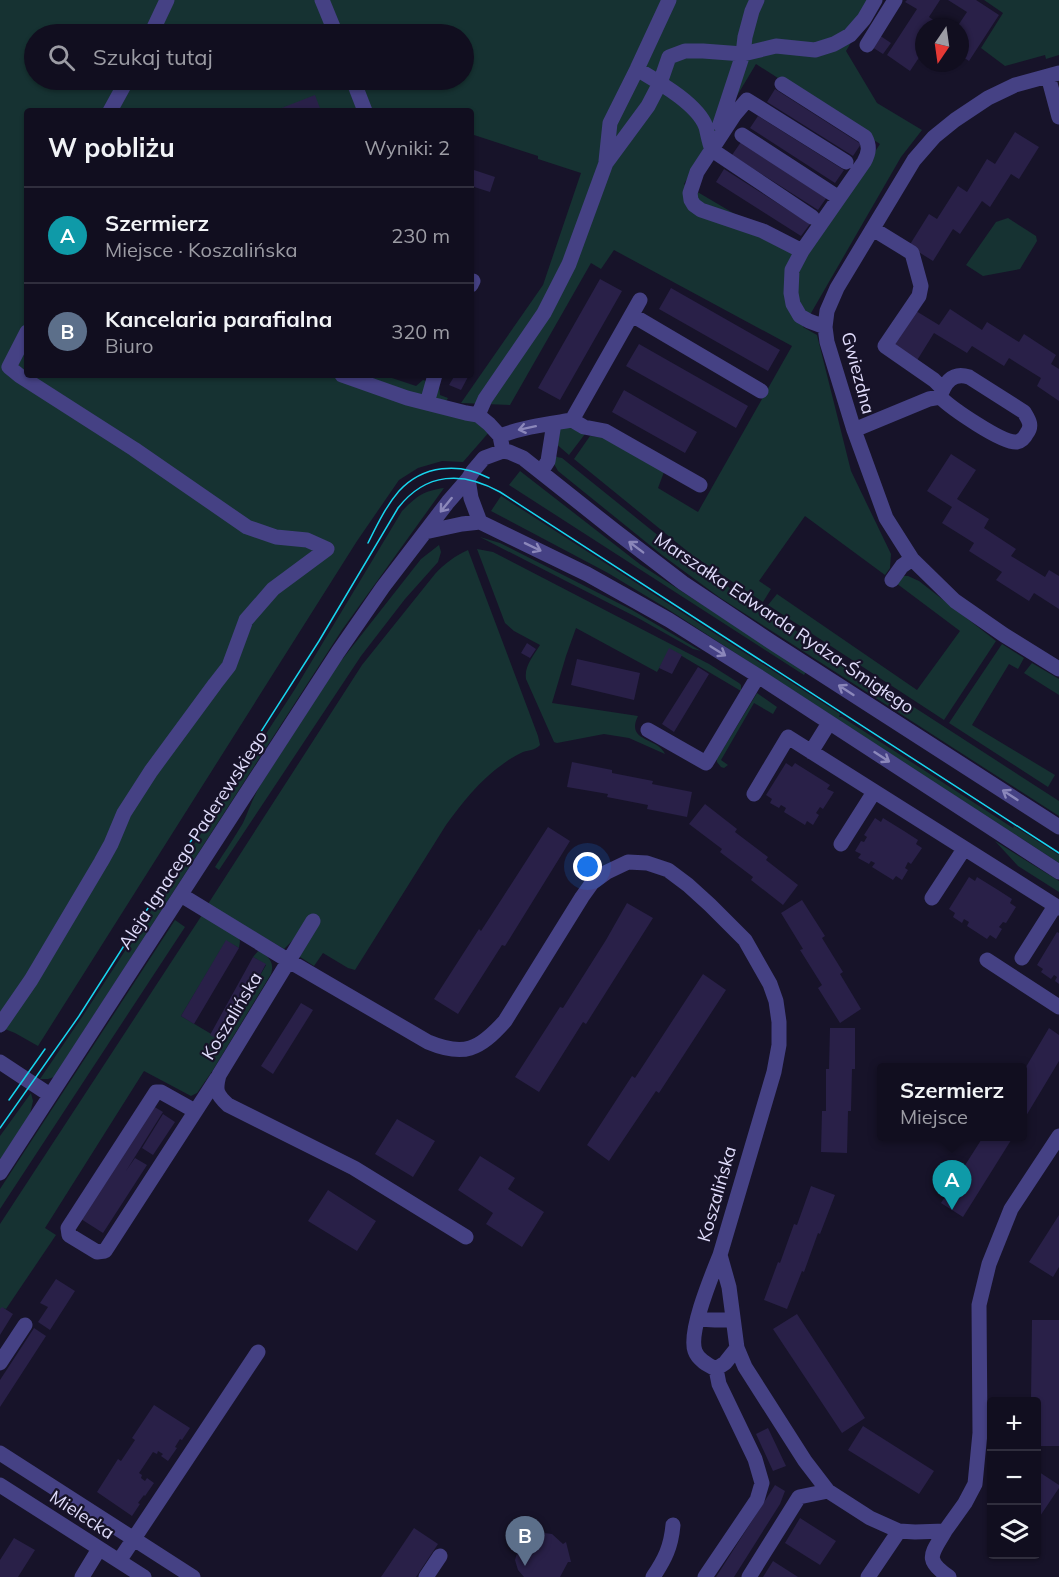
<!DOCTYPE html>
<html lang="pl">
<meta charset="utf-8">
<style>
body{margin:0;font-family:Mulish,sans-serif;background:#1e1c2c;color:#f1f3f6}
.controls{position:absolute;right:18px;bottom:18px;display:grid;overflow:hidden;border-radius:6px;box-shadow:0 2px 4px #0004}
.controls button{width:54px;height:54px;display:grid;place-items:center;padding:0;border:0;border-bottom:2px solid #302e3d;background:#110e1f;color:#f1f3f6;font:30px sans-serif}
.compass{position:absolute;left:915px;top:18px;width:54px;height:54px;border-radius:50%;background:#110e1f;box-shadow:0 2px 4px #0004;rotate:193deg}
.you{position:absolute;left:588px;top:867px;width:21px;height:21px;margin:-15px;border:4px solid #fff;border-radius:50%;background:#1a73e8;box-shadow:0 0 0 9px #1a73e833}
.badge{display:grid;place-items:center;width:39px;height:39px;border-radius:50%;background:#2563eb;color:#fff;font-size:20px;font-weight:700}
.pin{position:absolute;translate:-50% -50px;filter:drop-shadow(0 2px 3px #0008)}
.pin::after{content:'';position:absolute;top:32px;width:21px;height:18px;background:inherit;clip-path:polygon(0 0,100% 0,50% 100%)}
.popup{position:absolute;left:877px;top:1063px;width:150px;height:78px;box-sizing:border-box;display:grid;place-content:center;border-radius:6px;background:#110e1f;filter:drop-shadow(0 2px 4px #0005);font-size:20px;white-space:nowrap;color:#9c9ca4}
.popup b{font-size:22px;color:#f1f3f6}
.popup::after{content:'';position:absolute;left:50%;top:100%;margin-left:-12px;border:12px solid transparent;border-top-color:#110e1f}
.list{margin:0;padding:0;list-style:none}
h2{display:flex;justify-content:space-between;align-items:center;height:78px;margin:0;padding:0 24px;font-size:26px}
h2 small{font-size:20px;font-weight:400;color:#9c9ca4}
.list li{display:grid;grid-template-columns:39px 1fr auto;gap:18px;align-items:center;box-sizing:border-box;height:96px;padding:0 24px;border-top:2px solid #302e3d}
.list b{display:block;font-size:22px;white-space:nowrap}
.list p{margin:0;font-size:20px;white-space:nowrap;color:#9c9ca4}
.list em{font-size:20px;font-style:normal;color:#9c9ca4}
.icon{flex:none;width:33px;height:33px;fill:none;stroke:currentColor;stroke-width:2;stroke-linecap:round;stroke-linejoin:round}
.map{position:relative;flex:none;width:1059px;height:1577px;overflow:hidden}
.search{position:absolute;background:#110e1f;box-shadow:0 2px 4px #0004;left:24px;top:24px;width:450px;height:66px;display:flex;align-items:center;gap:15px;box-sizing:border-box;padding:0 21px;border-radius:33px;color:#9c9ca4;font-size:22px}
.panel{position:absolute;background:#110e1f;box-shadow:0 2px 4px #0004;left:24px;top:108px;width:450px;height:270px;border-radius:6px}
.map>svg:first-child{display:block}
.green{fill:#163232;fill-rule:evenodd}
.building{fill:#292048}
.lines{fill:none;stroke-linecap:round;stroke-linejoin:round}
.minor{stroke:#454184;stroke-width:15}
.tram{stroke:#18d5ee;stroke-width:1.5}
.oneway{stroke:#8b87ba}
.labels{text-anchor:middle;stroke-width:4.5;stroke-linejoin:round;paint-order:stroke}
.street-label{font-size:18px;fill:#e1ddfc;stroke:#171329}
</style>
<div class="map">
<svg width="1059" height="1577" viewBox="0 0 1059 1577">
<rect width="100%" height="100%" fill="#171329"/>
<!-- green -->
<path class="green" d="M0,0H876L846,51L877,103L922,130L901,157L803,327L817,335L851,471L891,554L890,568L885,575L805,516L759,581L771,589L763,602L692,555L574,459L590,436L603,437L664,472L658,488L698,512L792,346L614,250L601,269L591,263L510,405L461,403L543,285L581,173L538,159V156L471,134V111H27V375H383L416,386L423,380L439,385L440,395L448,398L440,411L474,421L490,431L463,462L442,461L418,468L399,480L357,541L38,1046L15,1033L0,1027ZM34,34H464V80H34ZM756,64L880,144L806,256L684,184Z
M984,0H1059V55L1046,59L1045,55L1005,66L981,48L1003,13Z
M1008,218L1036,236L1037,241L1020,269L983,276L966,265L996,222Z
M559,428H571L585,434L569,455L554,442Z
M553,453L557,457L562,458L696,566L1059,801V816L719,597L662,555L558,471L553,462Z
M520,471L641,565L806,672L804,675L509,485Z
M444,488L342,630L54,1077L48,1079H40L84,1014L295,689L402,511C417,496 423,491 444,488Z
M501,496L840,714L839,717H842L1013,828L1014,826L1059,855V863L666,608L608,573L491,511Z
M480,537L500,543L632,610L701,651L693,649L638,618Z
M439,545L441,552L438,562L405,599L361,656L219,870L215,867C224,853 234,838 243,823C249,810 253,797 261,784L337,666L421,559Z
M477,549L493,552L709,664L739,683L741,685V691L670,649L657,672L576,628L566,656L552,703L638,716C625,742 658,737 665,754L629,738L604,734L557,743L554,742L526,679C524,666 534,655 540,645L514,631L505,623Z
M468,550L538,736L540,745C535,750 530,750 523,752C517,755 509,759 503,764C480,780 462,803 446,825L355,970L348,968L323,953L314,966L297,955L293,940L284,949L208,904L362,665L435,574C445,563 455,556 468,550Z
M903,576H908L919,581L996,641L944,720L768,605L777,594L917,690L960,631L896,583Z
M1002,644L1024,658L1018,669L1009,664L972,725L1055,775L1048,787L949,723Z
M1032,663L1059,679V695L1024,673Z
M757,693L777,707L773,714L754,703L721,760L728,765L724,768L721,767L717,762V759Z
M995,841L1059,881V892L1018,866Z
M202,915L238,937L240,941L239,948L226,941L181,1016L223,1041L266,965L253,957L259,950C268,957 275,961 271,974L213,1070L197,1093L191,1096L144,1071L45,1228L56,1235L6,1309L3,1308L0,1311V1224Z
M175,920L185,927L0,1209V1189Z
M31,1093L33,1101L30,1114L0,1160V1136Z"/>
<!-- building -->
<path class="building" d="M907,0H940L929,17L944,27H924V50L910,71L887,55L917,9L905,2Z
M948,0H976L999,15L969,61L960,55V27H957L967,12Z
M879,35L891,43L883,54L872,47Z
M775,89L861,144L853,156L767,102Z
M315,95L321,111H274Z
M758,116L844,170L835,183L750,128Z
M1015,132L1039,147L1019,179L1011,174L990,207L982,201L960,234L953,229L933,261L909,246L929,214L937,219L958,186L967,192L987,159L995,164Z
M741,142L827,197L818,210L732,155Z
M471,169L495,177L490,192L471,186Z
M724,169L810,224L801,236L716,182Z
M600,279L622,291L560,400L538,388Z
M671,288L780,350L768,371L659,309Z
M950,309L982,330L987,322L1019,342L1024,334L1056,355L1051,364L1059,369V401L1037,386L1041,378L1009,358L1004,366L972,346L967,353L934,333L916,362L893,347L916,311L939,325Z
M639,344L748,406L736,428L626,366Z
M455,375H469L461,390L449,385Z
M624,390L697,432L685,453L612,412Z
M951,454L976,470L957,499L989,519L984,528L1016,549L1011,556L1045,577L1049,570L1059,576V609L1034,593L1029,601L996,580L1002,572L969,551L974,543L942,523L952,507L927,491Z
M527,643L536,649L530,658L521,653Z
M669,648L682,655L672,674L659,668Z
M577,659L640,673L634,700L571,685Z
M698,667L709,674L674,732L662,724Z
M572,762L612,770V773L653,781L652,784L692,792L687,817L647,809L648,805L607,797L608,794L567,787Z
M786,763L792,767L795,763L830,785L827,789L834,792L823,809L820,807L816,813L819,815L813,825L807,821L805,825L784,812L786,808L781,805L779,808L770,803L772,799L766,795Z
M705,804L737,829L735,832L768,857L766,860L798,885L783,905L751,880L753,877L720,852L722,849L689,824Z
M875,818L881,822L883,818L904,831L918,840L916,844L922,848L911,864L908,862L905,868L908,870L902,880L896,876L893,880L872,867L875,863L871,861L869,864L858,858L861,854L855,851L861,841L864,842L867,837L864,835Z
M548,827L570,841L505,946L502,945L458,1014L434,999L479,929L481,931L503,897Z
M969,877L975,881L977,877L998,890L1012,899L1010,903L1016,907L1006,923L1003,922L999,927L1002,929L996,939L990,935L987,939L967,926L969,922L964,919L962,923L953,917L955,913L949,909Z
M802,900L825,936L822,938L843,972L840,974L861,1009L840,1023L818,988L822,985L800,950L803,949L781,913Z
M627,903L653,918L586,1024L583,1022L539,1092L515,1077L560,1007L563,1008L606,940Z
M1057,932L1059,933V984L1055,981L1057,977L1054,975L1051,979L1041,972L1043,969L1037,965Z
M226,940L239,948L194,1024L181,1016Z
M253,957L266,964L223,1042L210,1035Z
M703,974L726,990L659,1093L656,1091L609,1161L587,1145L632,1076L635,1078Z
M301,1003L313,1010L273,1074L261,1066Z
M830,1028H855V1069H852L851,1111H848L847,1153L821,1152L822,1111H826V1069H829Z
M1049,1028L1059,1035V1061L1023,1121V1072Z
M153,1106L163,1112L126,1171L135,1158L147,1165L103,1233L81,1219Z
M163,1114L175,1122L153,1155L142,1148Z
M397,1119L435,1141L413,1177L375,1154Z
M983,1137H1013L963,1217L941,1203Z
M480,1156L515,1178L508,1189L544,1212L522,1247L486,1224L493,1213L458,1190Z
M811,1186L835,1195L820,1234L818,1233L804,1272L802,1271L787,1309L764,1300L778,1262L780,1263L794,1224L797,1225Z
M328,1190L376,1221L357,1251L308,1221Z
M1059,1215V1267L1053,1277L1029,1262Z
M56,1279L75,1291L50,1330L38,1322L48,1307L40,1303Z
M2,1307L13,1314L0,1335V1309Z
M797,1314L865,1418L842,1433L773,1329Z
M1032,1320H1059V1446H1036V1401H1031Z
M34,1328L46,1336L0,1407V1380Z
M154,1405L190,1428L182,1440L180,1439L175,1447L177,1448L168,1461L161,1456L163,1454L158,1451L157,1454L153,1452L139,1473L142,1475L141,1478L145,1481L147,1478L154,1483L145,1496L144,1495L138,1503L140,1504L132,1516L97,1492L118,1459L121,1461L135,1440L132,1438Z
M863,1426L934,1471L919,1494L848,1450Z
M768,1428L786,1466L773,1471L756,1434Z
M1036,1470L1059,1485V1488L1036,1522Z
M775,1485L785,1491L780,1504L734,1577H716Z
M800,1518L836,1541L820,1565L785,1543Z
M414,1528L438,1544L416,1577H381Z
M536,1532L552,1534L563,1544L566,1542L571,1562H568L560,1577H524L518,1570L515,1560L518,1550L525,1542L523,1537Z
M14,1538L35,1550L18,1577H0V1560Z
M773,1561L798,1577H763Z"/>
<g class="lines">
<!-- minor -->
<path class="minor" d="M322,0L336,34
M151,34L167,0
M867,45L895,0
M637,69C657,81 698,104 706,127C708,135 709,142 712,150L812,217
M1059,73L1015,85L988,98L955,120L934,137L914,160L837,288L827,311L825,327L827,342L854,430L886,518L912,559L955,601L1004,635L1059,669
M1048,76L1059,117
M353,80L365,111
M782,84L865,137C870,146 869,153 864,162L802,251L792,270L791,293L793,304L800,316L809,321L825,327
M110,111L127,80
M723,129L720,124L743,54L745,37L752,11L757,0
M742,135L839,198
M606,161L610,123L637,69L669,0
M873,229L912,253L921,286L919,296L885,346L934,380L943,389
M802,251L763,231L701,210L694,205L691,200L690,193L697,172L735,114L747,100L846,162
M471,285L473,281
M632,315L761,391
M342,375L407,398L466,413L478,415L489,424L500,436L502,446
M427,403L435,375
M478,415L485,399L544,313L569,264L606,163L648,106L660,83L669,57L685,51H703L743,54L776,46L815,50L834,44L850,35L864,19L875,0
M572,420L640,300
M854,430L929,399L940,397C951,408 1003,444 1017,442C1022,441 1025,437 1027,433C1033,425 1028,419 1024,412L969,377C953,372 945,382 940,397
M500,436C523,427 548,424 572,420L584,427L605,431L700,485
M541,472L548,461L554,423
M468,479L471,498L480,522
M425,532L462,524L480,522L587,574L669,620L758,676L1059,872
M892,580L902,566L912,559
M648,730L706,763L758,676
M811,752L829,723
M754,794L788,737L1059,908
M841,844L874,792
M181,895L289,961L428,1042C464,1057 479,1050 505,1021L582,897L592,883L607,872L628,862L647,863L668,870L688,885L710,905L745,940L770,984L776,1001L779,1022V1045L774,1072L720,1255L729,1287L737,1348L745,1367L805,1461L828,1491L870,1518L899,1531L915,1532L945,1531L965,1503L975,1484L980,1433L979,1305L989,1264L1011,1209L1059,1136
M932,898L964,849
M313,921L219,1075C215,1090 216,1094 228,1105L354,1168L466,1237
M1022,958L1055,906
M987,960L1059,1007
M0,1025L31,980L101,862L111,844L124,813L151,771L215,684L229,666L246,620L273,589L327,549L307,540L276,537L247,527L134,449L20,376L9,367L27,332
M0,1062L50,1095
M195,1111L161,1092H156L68,1228L69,1235L97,1252L105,1251L217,1078
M0,1173L338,652L383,587L448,502L468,479L473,471L484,458L503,451L509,452L523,458L615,531L683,583L773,643L1059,827
M720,1255C712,1275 688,1332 695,1351C698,1360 708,1365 716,1369L725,1363L737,1348
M698,1319L715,1320H733
M0,1363L25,1325
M0,1453L193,1577
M0,1485L144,1577
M945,1531C932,1554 923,1559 949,1577
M119,1561L258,1352
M82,1577L99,1549
M426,1577L440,1556
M653,1577C665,1559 671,1547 673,1525
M705,1577L757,1500L762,1483L755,1459L719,1384L716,1369
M749,1577L799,1497L828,1491
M868,1577L899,1531"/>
<!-- tram -->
<path class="tram" d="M368,543C377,525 386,506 399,491C423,465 459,462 489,478
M9,1100L45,1049
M0,1128L79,1016L319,641L398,508C426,472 463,471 500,492L1059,853"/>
</g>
<!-- one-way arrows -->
<defs><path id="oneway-shaft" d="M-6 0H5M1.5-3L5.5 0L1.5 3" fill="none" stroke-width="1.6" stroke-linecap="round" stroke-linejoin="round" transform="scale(1.5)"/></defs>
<g class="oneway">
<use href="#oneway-shaft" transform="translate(527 428) rotate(168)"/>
<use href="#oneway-shaft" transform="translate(446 505) rotate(129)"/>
<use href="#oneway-shaft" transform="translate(533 547) rotate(26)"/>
<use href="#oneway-shaft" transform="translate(636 547) rotate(-143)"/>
<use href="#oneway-shaft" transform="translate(718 651) rotate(32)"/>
<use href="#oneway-shaft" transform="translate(846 690) rotate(-147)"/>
<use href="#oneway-shaft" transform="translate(882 757) rotate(33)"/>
<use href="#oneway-shaft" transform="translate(1010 795) rotate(-147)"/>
</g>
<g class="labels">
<!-- street labels -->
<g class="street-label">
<text transform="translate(858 373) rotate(75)" y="6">Gwiezdna</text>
<text transform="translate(784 623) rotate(34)" y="6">Marszałka Edwarda Rydza-Śmigłego</text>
<text transform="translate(193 840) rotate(-57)" y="6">Aleja Ignacego Paderewskiego</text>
<text transform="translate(232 1016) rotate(-59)" y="6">Koszalińska</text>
<text transform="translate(717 1194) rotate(-74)" y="6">Koszalińska</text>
<text transform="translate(82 1515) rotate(33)" y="6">Mielecka</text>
</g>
</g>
</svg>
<div class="controls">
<button>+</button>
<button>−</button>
<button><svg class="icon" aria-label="layers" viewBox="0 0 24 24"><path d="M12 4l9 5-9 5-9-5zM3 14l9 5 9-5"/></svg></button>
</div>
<svg class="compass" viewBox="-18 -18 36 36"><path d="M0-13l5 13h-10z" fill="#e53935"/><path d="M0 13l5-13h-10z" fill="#9c9ca4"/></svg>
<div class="you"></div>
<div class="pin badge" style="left:952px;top:1210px;background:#0f9aa8">A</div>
<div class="popup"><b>Szermierz</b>Miejsce</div>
<div class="pin badge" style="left:525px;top:1566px;background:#5c6f8a">B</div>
<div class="search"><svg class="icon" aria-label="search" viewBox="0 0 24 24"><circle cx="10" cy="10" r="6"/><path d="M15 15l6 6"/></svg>Szukaj tutaj</div>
<section class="panel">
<h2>W pobliżu<small>Wyniki: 2</small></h2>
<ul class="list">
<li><span class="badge" style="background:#0f9aa8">A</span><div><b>Szermierz</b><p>Miejsce · Koszalińska</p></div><em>230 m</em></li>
<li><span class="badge" style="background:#5c6f8a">B</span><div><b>Kancelaria parafialna</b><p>Biuro</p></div><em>320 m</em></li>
</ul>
</section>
</div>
